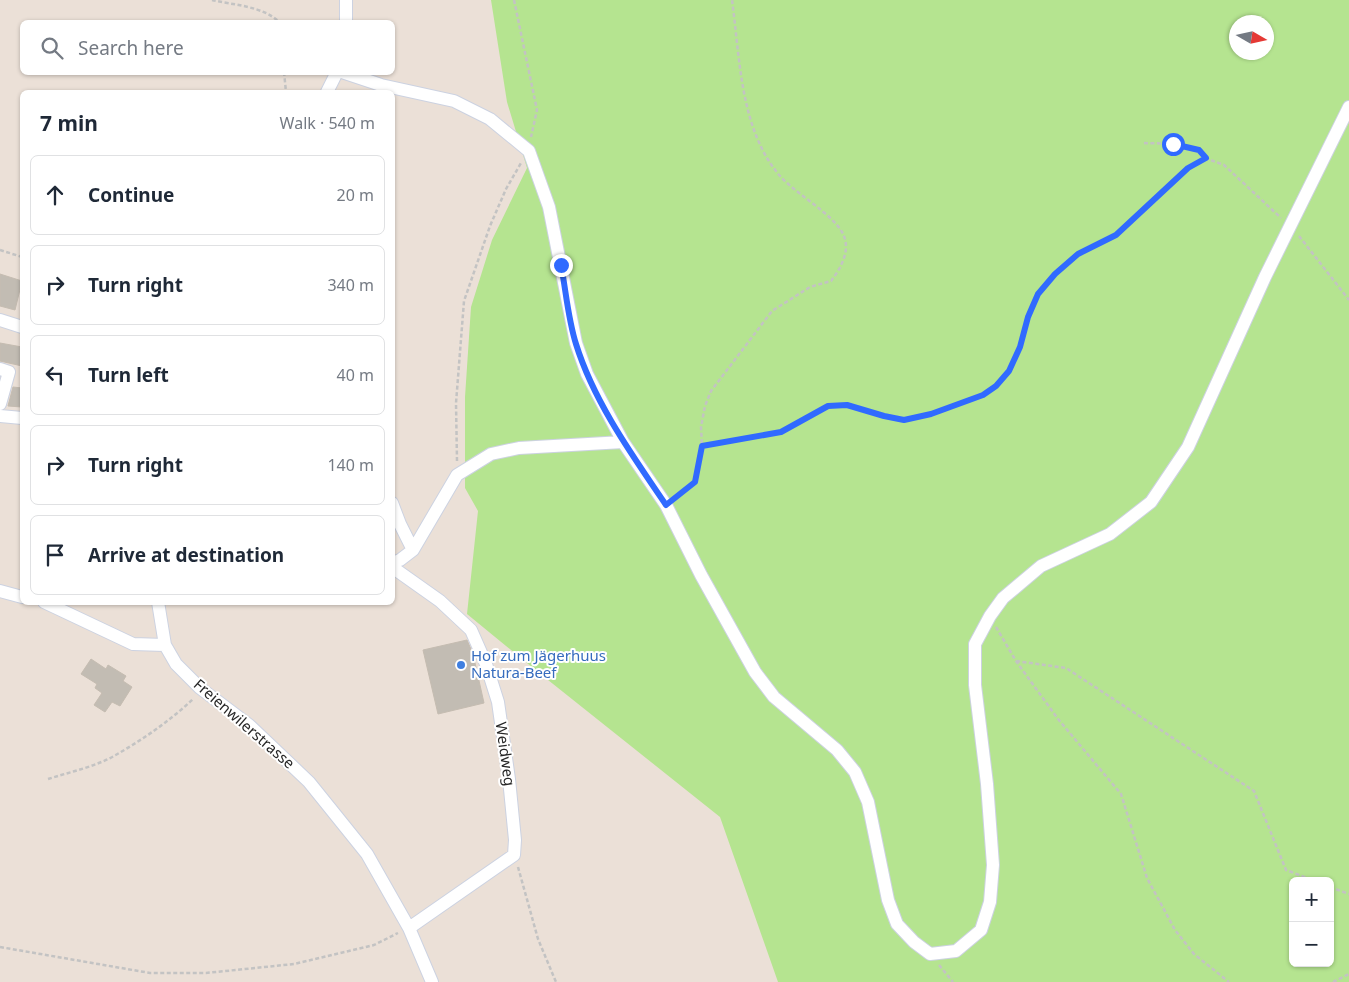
<!DOCTYPE html>
<meta charset="utf-8">
<style>
body{margin:0;font-family:"Noto Sans",sans-serif;background:#f6f6f7;color:#1f2937}
.controls{position:absolute;right:15px;bottom:15px;display:grid;overflow:hidden;border-radius:8px;box-shadow:0 1px 4px #0004}
.controls button{width:45px;height:45px;display:grid;place-items:center;padding:0;border:0;border-bottom:1px solid #e0e1e3;background:#fff;color:#1f2937;font:25px sans-serif}
.compass{position:absolute;left:1229px;top:15px;width:45px;height:45px;border-radius:50%;background:#fff;box-shadow:0 1px 4px #0004;rotate:99deg}
.stop{position:absolute;width:15px;height:15px;margin:-11px;border:4px solid #306aff;border-radius:50%;background:#fff}
.stop.end{background:#306aff;border-color:#fff;box-shadow:0 1px 5px #0008}
.list{margin:0;padding:0;list-style:none}
h2{display:flex;justify-content:space-between;align-items:center;height:65px;margin:0;padding:0 20px;font-size:21px}
h2 small{font-size:16px;font-weight:400;color:#747a83}
.list li{display:grid;grid-template-columns:32px 1fr auto;gap:15px;align-items:center;box-sizing:border-box;height:80px;margin:0 10px 10px;padding:0 10px;border:1px solid #e0e1e3;border-radius:8px}
.list b{display:block;font-size:19px;white-space:nowrap}
.list em{font-size:16px;font-style:normal;color:#747a83}
.icon{flex:none;width:28px;height:28px;fill:none;stroke:currentColor;stroke-width:2;stroke-linecap:round;stroke-linejoin:round}
.map{position:relative;flex:none;width:1349px;height:982px;overflow:hidden}
.search{position:absolute;background:#fff;box-shadow:0 1px 4px #0004;left:20px;top:20px;width:375px;height:55px;display:flex;align-items:center;gap:12px;box-sizing:border-box;padding:0 18px;border-radius:8px;color:#747a83;font-size:19px}
.panel{position:absolute;background:#fff;box-shadow:0 1px 4px #0004;left:20px;top:90px;width:375px;height:515px;border-radius:8px}
.map>svg:first-child{display:block}
.green{fill:#b5e490;fill-rule:evenodd}
.building{fill:#c2bcb3;stroke:#c5bcb1}
.lines{fill:none;stroke-linecap:round;stroke-linejoin:round}
.minor-casing{stroke:#ccd2e1;stroke-width:14}
.path{stroke:#c3c3c3;stroke-width:2.5;stroke-dasharray:4 2.5;stroke-linecap:butt}
.minor{stroke:#fff;stroke-width:12}
.route{stroke:#306aff;stroke-width:6}
.shop-dot{fill:#3f7fe0;stroke:#fff;stroke-width:2}
.labels{text-anchor:middle;stroke-width:4;stroke-linejoin:round;paint-order:stroke}
.shop-label{font-size:15px;fill:#366cbe;stroke:#fff;text-anchor:start}
.street-label{font-size:15px;fill:#272727;stroke:#fff}
</style>
<div class="map">
<svg width="1349" height="982" viewBox="0 0 1349 982">
<rect width="100%" height="100%" fill="#ebe0d7"/>
<!-- green -->
<path class="green" d="M491,0H1349V982H778L720,817L538,672L467,614L478,511L465,488V397L471,307L492,240L527,168L507,102ZM1236,22H1266V52H1236ZM1293,881H1330V963H1293Z"/>
<!-- building -->
<path class="building" d="M0,274L22,281L15,310L0,306Z
M0,343L22,347V366L0,361Z
M13,387L22,388V407L8,406Z
M467,640L473,654L484,703L438,714L423,650Z
M91,659L106,669L108,665L126,676L123,681L132,687L120,706L112,702L105,712L94,705L102,693L95,688L97,684L81,674Z"/>
<g class="lines">
<defs>
<path id="minor" d="M346,0V22
M342,72L381,85L454,101L490,119L529,151L549,207L576,343L587,374L623,442L666,505L701,575L755,672L774,697L837,750L855,772L868,802L888,900L897,924L914,942L930,954L956,951L981,930L990,902L993,865L987,784L975,685V644L990,616L1003,598L1041,566L1110,534L1151,502L1188,447L1265,277L1349,107
M327,92L337,72
M0,320L22,327
M0,369L9,372L0,404
M0,416L22,418
M392,503L400,524L413,550
M392,563L400,560L413,550L457,475L491,454L519,448L623,442
M392,567L440,601L471,630L486,664L498,702L509,779L515,840L514,855L409,928
M0,591L22,597
M44,602L133,644L165,645
M158,602L165,645L176,664L200,688L249,725L309,782L367,854L409,928L432,982"/>
</defs>
<!-- minor casing -->
<use href="#minor" class="minor-casing"/>
<!-- path -->
<path class="path" d="M212,0C233,5 263,6 279,22
M514,0L537,110L531,137
M284,72L286,92
M1144,143C1165,144 1191,141 1205,158
M1299,236L1349,300
M0,250L22,257
M702,446L781,432L828,406L847,405L884,416L904,420L931,414L983,395L996,386L1009,371L1020,347L1028,317L1038,294L1055,274L1078,254L1115,235L1188,167L1205,158L1224,165L1281,218
M457,461L456,403L464,301L490,226L506,189L521,163
M675,498L695,482L702,446L701,427L705,406L711,391L772,311L810,287L831,281C841,268 852,249 842,232C831,213 796,194 780,176C740,130 740,58 732,0
M996,627L1016,661L1058,719L1121,794L1147,878L1175,930L1194,954L1229,982
M1016,661L1066,668L1254,791L1286,870L1315,881
M48,779C70,772 94,767 114,756C142,740 170,721 193,699
M518,867L538,939L556,982
M1330,887L1349,894
M0,947L150,973H206L294,964L374,945L398,933
M939,965L953,982
M1333,982L1349,974"/>
<!-- minor -->
<use href="#minor" class="minor"/>
</g>
<g class="lines">
<!-- route -->
<path class="route" d="M561,265C566,291 568,319 576,344C594,402 632,455 666,505L695,482L702,446L781,432L828,406L847,405L884,416L904,420L931,414L983,395L996,386L1009,371L1020,347L1028,317L1038,294L1055,274L1078,254L1116,235L1188,168L1206,158L1199,150L1173,144"/>
</g>
<!-- markers -->
<circle class="shop-dot" cx="461" cy="665" r="5"/>
<g class="labels">
<!-- shop labels -->
<g class="shop-label">
<text x="471" y="661">Hof zum Jägerhuus<tspan x="471" dy="17">Natura-Beef</tspan></text>
</g>
<!-- street labels -->
<g class="street-label">
<text transform="translate(244 724) rotate(41)" y="5">Freienwilerstrasse</text>
<text transform="translate(505 754) rotate(82)" y="5">Weidweg</text>
</g>
</g>
</svg>
<div class="controls">
<button>+</button>
<button>−</button>
</div>
<svg class="compass" viewBox="-18 -18 36 36"><path d="M0-13l5 13h-10z" fill="#e53935"/><path d="M0 13l5-13h-10z" fill="#747a83"/></svg>
<div class="stop" style="left:1173px;top:144px"></div>
<div class="stop end" style="left:561px;top:265px"></div>
<div class="search"><svg class="icon" aria-label="search" viewBox="0 0 24 24"><circle cx="10" cy="10" r="6"/><path d="M15 15l6 6"/></svg>Search here</div>
<section class="panel">
<h2>7 min<small>Walk · 540 m</small></h2>
<ul class="list">
<li><svg class="icon" aria-label="ahead" viewBox="0 0 24 24"><path d="M12 20V5M6 11l6-6 6 6"/></svg><div><b>Continue</b></div><em>20 m</em></li>
<li><svg class="icon" aria-label="right" viewBox="0 0 24 24"><path d="M7 20v-9h11M14 6l5 5-5 5"/></svg><div><b>Turn right</b></div><em>340 m</em></li>
<li><svg class="icon" aria-label="left" viewBox="0 0 24 24"><path d="M17 20v-9H6M10 6l-5 5 5 5"/></svg><div><b>Turn left</b></div><em>40 m</em></li>
<li><svg class="icon" aria-label="right" viewBox="0 0 24 24"><path d="M7 20v-9h11M14 6l5 5-5 5"/></svg><div><b>Turn right</b></div><em>140 m</em></li>
<li><svg class="icon" aria-label="arrive" viewBox="0 0 24 24"><path d="M6 21V4h12l-3 4 3 4H6"/></svg><div><b>Arrive at destination</b></div></li>
</ul>
</section>
</div>
